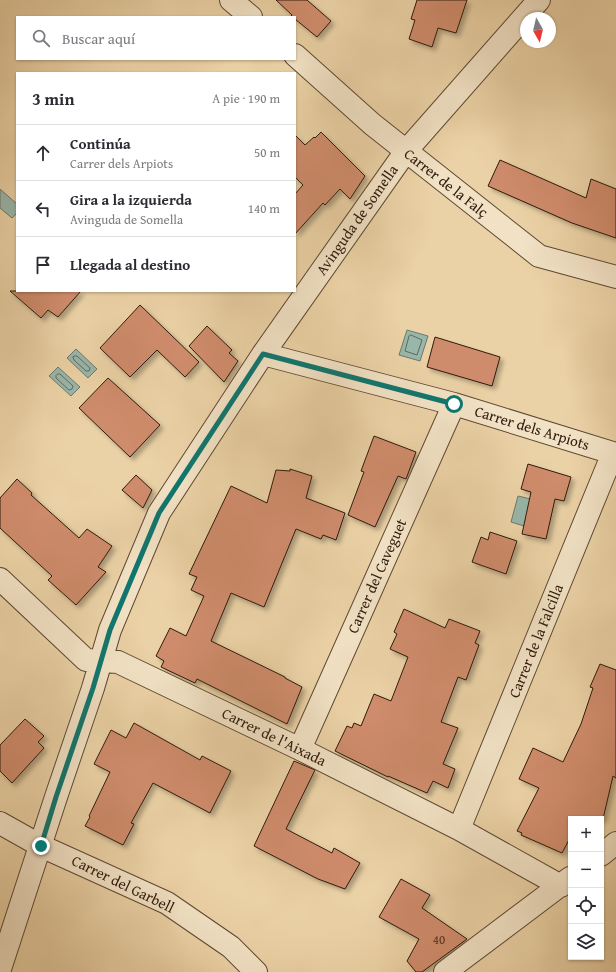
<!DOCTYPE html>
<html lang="es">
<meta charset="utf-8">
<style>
body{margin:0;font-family:"Gentium Book Plus",serif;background:#f2f2f3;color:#2b2b33}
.controls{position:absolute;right:12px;bottom:12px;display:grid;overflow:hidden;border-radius:0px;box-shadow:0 1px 3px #0004}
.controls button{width:36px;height:36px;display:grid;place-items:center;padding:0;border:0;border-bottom:1px solid #e1e1e2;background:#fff;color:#2b2b33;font:20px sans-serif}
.compass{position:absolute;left:520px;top:12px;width:36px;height:36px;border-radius:50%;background:#fff;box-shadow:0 1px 3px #0004;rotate:172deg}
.stop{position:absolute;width:12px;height:12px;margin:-9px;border:3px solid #0f766e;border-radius:50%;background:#fff}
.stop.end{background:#0f766e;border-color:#fff;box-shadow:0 1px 4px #0008}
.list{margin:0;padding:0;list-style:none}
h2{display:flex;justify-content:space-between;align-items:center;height:52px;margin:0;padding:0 16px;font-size:17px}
h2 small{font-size:13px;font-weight:400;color:#7c7c81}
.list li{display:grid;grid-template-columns:26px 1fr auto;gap:12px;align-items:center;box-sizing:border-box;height:56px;padding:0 16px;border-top:1px solid #e1e1e2}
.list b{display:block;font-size:15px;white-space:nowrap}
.list p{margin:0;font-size:13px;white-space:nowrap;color:#7c7c81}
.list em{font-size:13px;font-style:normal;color:#7c7c81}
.icon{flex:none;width:22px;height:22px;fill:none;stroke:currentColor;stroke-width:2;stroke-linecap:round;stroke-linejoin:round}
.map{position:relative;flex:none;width:616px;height:972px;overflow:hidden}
.search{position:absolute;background:#fff;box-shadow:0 1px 3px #0004;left:16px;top:16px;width:280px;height:44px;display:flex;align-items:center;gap:10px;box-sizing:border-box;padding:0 14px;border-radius:0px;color:#7c7c81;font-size:15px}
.panel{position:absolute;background:#fff;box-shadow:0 1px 3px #0004;left:16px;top:72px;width:280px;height:220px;border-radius:0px}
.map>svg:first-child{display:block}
.water{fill:#98b7ab;stroke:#6e786c}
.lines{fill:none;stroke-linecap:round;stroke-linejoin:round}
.shore{stroke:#64685c;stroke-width:1}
.building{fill:#cf8c6c;stroke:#2f1a0d;filter:url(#shadow)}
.minor-casing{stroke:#5e4833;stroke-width:24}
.minor{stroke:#f2e2c5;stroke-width:22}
.route{stroke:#0f766e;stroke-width:5}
.labels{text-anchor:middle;stroke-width:3;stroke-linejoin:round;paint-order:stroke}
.number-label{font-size:13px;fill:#573625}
.street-label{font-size:15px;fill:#2f1a0d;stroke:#f2e2c5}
</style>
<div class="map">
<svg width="616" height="972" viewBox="0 0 616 972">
<defs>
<filter id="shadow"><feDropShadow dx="3.5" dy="3.5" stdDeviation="2" flood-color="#0004"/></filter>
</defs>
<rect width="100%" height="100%" fill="#ebd2a6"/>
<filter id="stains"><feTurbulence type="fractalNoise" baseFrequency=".005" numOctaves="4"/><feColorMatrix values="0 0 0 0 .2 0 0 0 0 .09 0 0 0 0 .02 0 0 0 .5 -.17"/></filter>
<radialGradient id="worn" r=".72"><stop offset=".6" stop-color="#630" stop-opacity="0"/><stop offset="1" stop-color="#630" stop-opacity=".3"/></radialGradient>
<!-- water -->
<path class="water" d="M0,189L17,204V213L12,218L0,208Z
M407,330L428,336L420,361L399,355Z
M76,349L97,369L88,378L67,358Z
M58,367L80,387L71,396L49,376Z
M518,496L539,501L525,521L524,526L511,522Z"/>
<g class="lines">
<!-- shore -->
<path class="shore" d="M411,335L422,340L417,355L405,351L409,336Z
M75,356H77L90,368L89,371H86L74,360L73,357Z
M58,374H60L73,386L72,389L69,390L56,378V376Z"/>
</g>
<!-- building -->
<path class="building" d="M276,0H307L331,21L317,37L295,19V17L291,16L292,15Z
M417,0H467L456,33L438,28L432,47L409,39L415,20L411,19Z
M321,132L365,176L350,199L340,189L325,205L323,203L295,234V194L303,185L295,177V135L305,145L314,137L315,138Z
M500,160L586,198L591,179L616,189V238L572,223L488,186Z
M10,291H81L58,317L48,310L41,318Z
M140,305L199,362L185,377L157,350L130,377L100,348Z
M207,326L232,350L229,353L238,361L224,382L189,346Z
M435,337L500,357L492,386L427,367Z
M108,378L160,425L130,457L79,408Z
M374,436L416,452L406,479L398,476L375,527L348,515L364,472L361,471Z
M528,464L571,477L564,501L555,499L546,539L522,534L531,492L521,489Z
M290,469L312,476L306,498L345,513L336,540L323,535L321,539L296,529L264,607L231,593L211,641L285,677V678L302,687L287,724L197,679L195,683L161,667L164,661L156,656L170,628L186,636L204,596L191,590L197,577L189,574L231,486L267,503L276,470L290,471Z
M136,475L152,490L143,508L122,490Z
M17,479L32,493L31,495L79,538L87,529L112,546L98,567L106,572L76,605L48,580L52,576L0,528V498Z
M490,532L517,541L506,574L472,562L481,537L488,540Z
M404,609L445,628L449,619L480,631L475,643L479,645L466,680L458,677L441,722L458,728L443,764L455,769L448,788L433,781L427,793L388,776V777L335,751L347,726L352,728L354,723L361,726L374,694L391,701L408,657L390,649L397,634L394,632Z
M600,664L616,670V778L613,776L603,819H571V836L562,853L521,835L522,833L517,831L539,788L519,779L533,748L563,762L581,724L593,688L590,687Z
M25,719L44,736L38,742L44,748L12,783L0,771V745Z
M134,723L200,760L202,756L231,771L210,813L153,783L131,823L134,824L123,845L85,826L90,817L89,816L110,772L94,764L111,730L126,738Z
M294,761L315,770L286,829L332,853L334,848L360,863L345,889L318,879L254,846Z
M401,879L430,895L422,908L467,939L422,972H416L407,961L419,939L379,917Z"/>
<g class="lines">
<defs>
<path id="minor" d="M231,0L251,17
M295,55L372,124L539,256L616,277
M263,354L454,404L616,454
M0,579L86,660L118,662L300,749L459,829L561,886
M300,749L454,404
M0,823L41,846L167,903L231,947L256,972
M459,829L613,453
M601,855L616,843
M0,969L56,797L93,688L110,630L159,513L263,354L406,151L539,0
M445,972L570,878"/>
</defs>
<!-- minor casing -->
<use href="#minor" class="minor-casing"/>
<!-- minor -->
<use href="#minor" class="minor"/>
</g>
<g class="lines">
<!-- route -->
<path class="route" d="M41,846L56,797L93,688L110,630L159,513L263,354L454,404"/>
</g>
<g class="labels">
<!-- number labels -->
<g class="number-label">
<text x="439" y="944">40</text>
</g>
<!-- street labels -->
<g class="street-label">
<text transform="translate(446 183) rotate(38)" y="5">Carrer de la Falç</text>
<text transform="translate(357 220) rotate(-55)" y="5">Avinguda de Somella</text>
<text transform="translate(532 428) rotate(17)" y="5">Carrer dels Arpiots</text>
<text transform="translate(377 576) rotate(-66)" y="5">Carrer del Caveguet</text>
<text transform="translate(536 641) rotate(-68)" y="5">Carrer de la Falcilla</text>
<text transform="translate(274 737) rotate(26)" y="5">Carrer de l'Aixada</text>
<text transform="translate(123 884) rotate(26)" y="5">Carrer del Garbell</text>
</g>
</g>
<rect width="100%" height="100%" filter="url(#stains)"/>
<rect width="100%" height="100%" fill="url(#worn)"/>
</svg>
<div class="controls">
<button>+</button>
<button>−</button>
<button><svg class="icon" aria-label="locate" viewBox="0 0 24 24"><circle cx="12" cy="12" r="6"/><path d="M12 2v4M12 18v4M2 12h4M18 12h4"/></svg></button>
<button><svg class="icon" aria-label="layers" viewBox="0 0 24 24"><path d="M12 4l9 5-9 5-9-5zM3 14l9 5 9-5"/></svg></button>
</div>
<svg class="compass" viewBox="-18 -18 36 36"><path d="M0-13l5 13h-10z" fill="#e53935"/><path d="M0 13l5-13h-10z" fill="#7c7c81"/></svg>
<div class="stop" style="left:454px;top:404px"></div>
<div class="stop end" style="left:41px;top:846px"></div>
<div class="search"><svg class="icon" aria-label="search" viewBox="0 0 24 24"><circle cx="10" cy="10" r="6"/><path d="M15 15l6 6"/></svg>Buscar aquí</div>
<section class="panel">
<h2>3 min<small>A pie · 190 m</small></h2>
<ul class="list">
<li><svg class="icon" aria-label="ahead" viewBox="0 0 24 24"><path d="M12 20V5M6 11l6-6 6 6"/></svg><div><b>Continúa</b><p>Carrer dels Arpiots</p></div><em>50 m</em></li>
<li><svg class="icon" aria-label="left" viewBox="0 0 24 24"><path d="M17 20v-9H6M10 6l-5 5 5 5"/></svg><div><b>Gira a la izquierda</b><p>Avinguda de Somella</p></div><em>140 m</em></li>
<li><svg class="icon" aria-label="arrive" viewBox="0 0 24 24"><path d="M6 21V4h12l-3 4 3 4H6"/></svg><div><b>Llegada al destino</b></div></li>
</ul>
</section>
</div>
